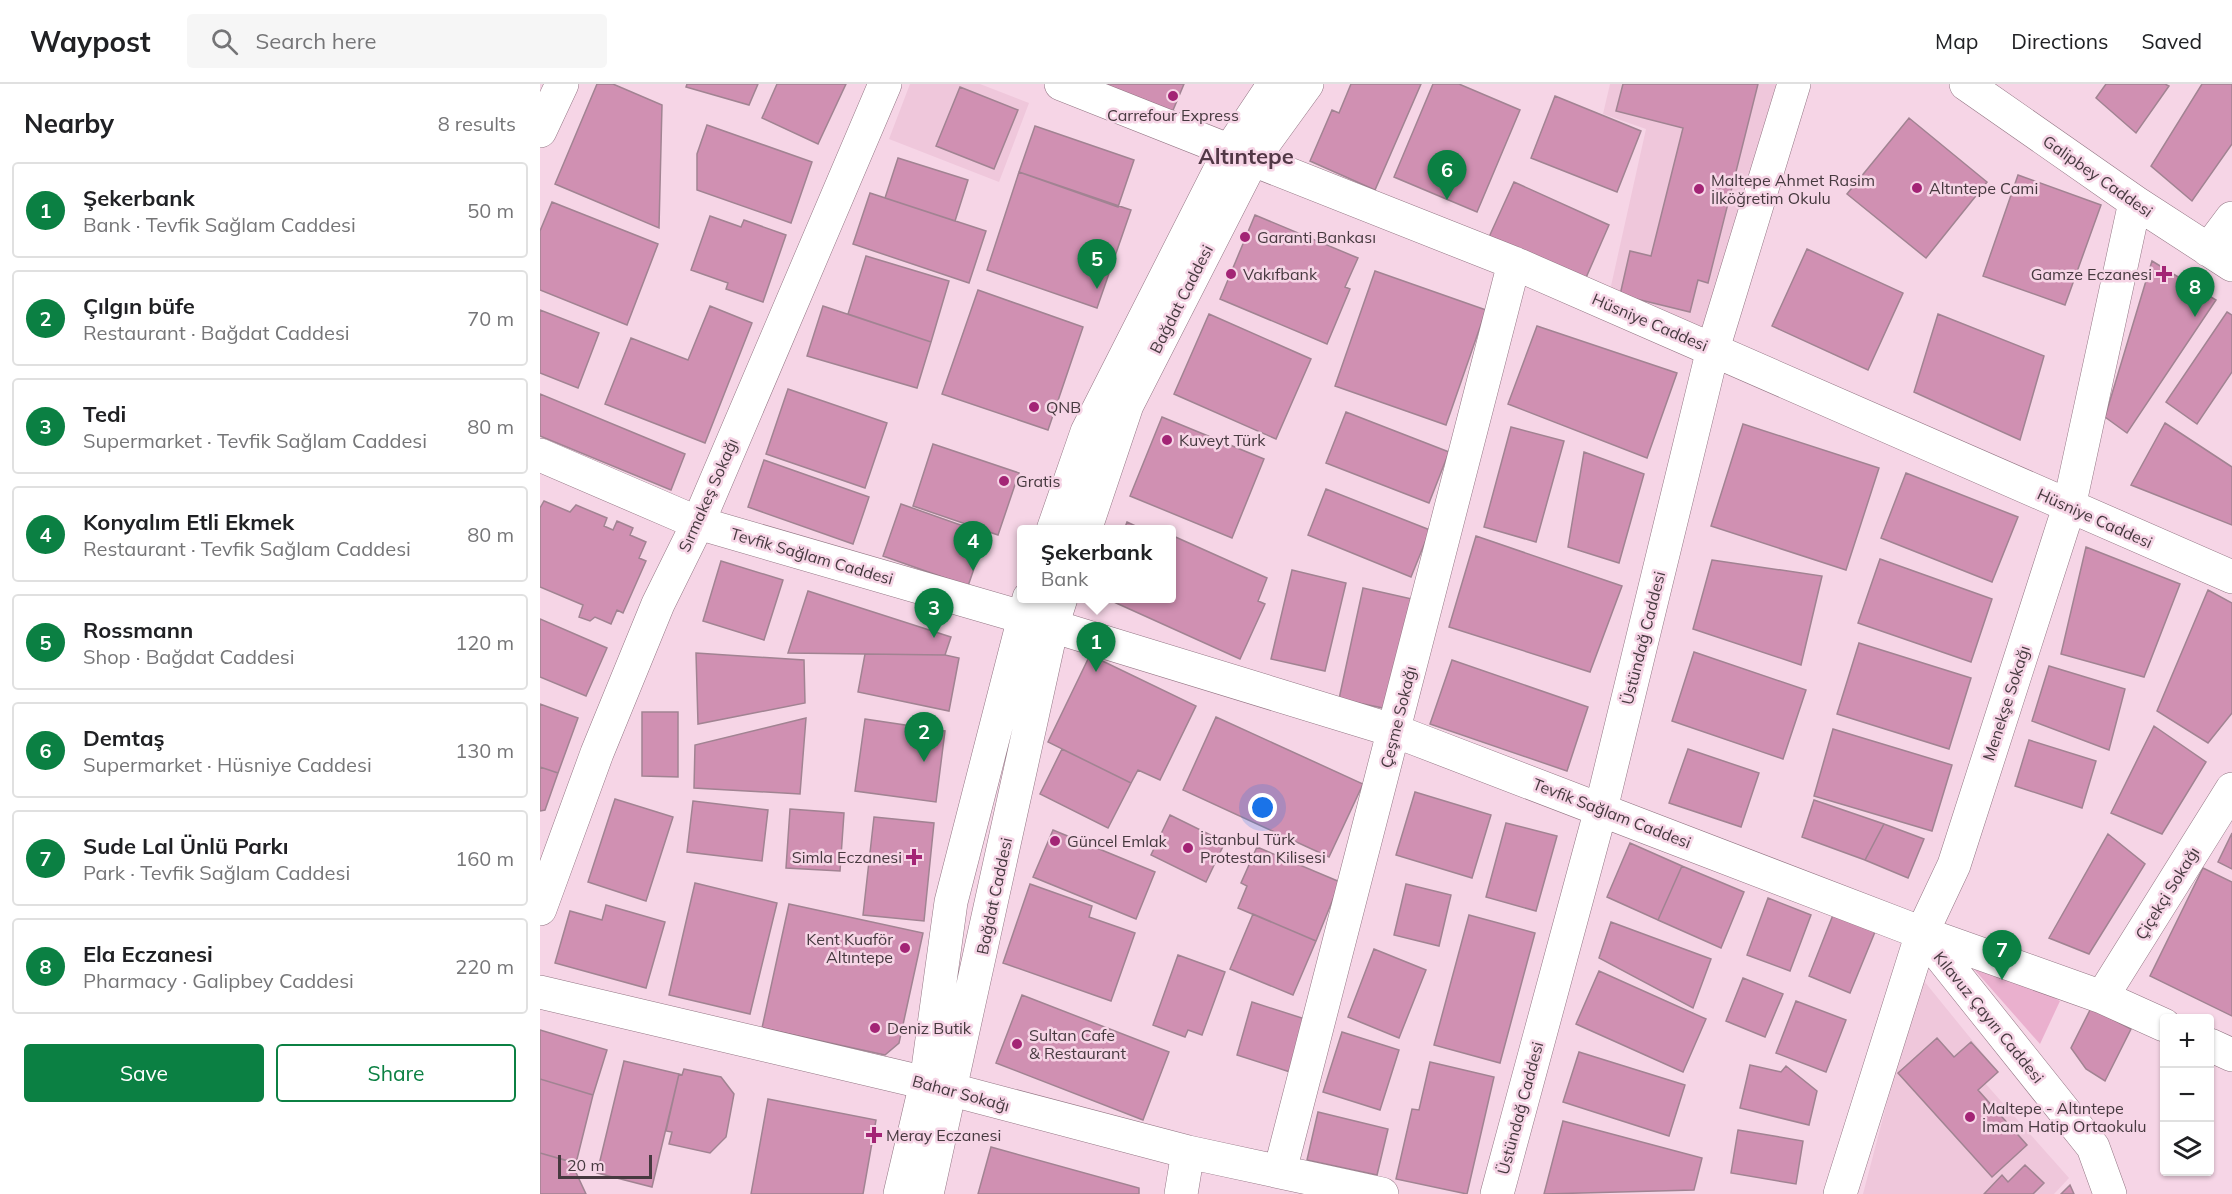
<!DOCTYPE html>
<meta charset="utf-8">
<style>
body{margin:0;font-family:Mulish,sans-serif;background:#f6f6f6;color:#202124}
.controls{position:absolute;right:18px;bottom:18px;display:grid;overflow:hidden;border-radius:6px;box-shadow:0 2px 4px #0004}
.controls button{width:54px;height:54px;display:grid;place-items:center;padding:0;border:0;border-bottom:2px solid #e0e0e0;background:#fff;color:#202124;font:30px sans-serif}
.scale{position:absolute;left:18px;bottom:15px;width:94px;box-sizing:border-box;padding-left:6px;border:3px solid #46393f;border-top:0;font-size:16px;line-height:21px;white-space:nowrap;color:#46393f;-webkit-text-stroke:4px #f6d5e6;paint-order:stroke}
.you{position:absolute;left:723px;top:724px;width:21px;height:21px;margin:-15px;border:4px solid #fff;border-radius:50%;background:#1a73e8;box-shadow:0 0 0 9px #1a73e833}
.badge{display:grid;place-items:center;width:39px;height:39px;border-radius:50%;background:#0b8043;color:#fff;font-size:20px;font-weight:700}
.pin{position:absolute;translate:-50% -50px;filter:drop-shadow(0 2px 3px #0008)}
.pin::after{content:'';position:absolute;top:32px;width:21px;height:18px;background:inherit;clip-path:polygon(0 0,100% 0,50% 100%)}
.popup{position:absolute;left:477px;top:441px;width:159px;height:78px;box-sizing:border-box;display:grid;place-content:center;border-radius:6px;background:#fff;filter:drop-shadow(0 2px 4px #0005);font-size:20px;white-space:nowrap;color:#757577}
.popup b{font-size:22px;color:#202124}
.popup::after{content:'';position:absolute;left:50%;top:100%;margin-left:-12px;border:12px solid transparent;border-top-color:#fff}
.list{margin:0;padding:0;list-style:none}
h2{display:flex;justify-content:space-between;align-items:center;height:78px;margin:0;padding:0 24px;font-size:26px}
h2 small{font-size:20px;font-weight:400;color:#757577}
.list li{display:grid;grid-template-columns:39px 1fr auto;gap:18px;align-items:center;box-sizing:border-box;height:96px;margin:0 12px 12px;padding:0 12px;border:2px solid #e0e0e0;border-radius:6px}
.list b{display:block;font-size:22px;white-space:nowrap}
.list p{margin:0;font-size:20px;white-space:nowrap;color:#757577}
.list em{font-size:20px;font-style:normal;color:#757577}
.actions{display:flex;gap:12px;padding:18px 24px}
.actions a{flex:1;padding:14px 0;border:2px solid #0b8043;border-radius:6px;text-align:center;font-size:21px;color:#0b8043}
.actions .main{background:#0b8043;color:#fff}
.icon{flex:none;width:33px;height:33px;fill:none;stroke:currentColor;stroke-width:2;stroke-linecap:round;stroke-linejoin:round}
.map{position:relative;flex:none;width:1692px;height:1110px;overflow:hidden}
header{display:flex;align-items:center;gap:36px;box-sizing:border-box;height:84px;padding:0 30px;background:#fff;border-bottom:2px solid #e0e0e0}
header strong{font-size:28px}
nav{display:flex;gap:33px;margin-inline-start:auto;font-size:21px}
.search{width:420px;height:54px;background:#f6f6f6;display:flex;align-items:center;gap:15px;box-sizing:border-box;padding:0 21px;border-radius:6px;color:#757577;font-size:22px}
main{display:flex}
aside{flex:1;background:#fff}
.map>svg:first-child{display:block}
.built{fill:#efc7db}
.green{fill:#eab0ce}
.building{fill:#d090b2;stroke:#a18392;stroke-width:1.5}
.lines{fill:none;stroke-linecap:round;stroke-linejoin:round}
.minor-casing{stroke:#937684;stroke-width:34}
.primary-casing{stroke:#937684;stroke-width:34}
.minor{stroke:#fff;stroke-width:33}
.primary{stroke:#fff;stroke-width:33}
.poi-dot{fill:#a32475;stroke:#f6d5e6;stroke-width:2}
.labels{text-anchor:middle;stroke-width:5;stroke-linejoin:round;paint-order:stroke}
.poi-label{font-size:16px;fill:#46393f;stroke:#f6d5e6;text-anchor:start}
.street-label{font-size:16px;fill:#46393f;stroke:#f6d5e6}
.district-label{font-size:22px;font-weight:bold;fill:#523846;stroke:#f6d5e6}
</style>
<header>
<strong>Waypost</strong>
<div class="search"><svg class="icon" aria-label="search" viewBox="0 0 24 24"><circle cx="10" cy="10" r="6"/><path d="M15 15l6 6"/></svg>Search here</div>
<nav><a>Map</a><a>Directions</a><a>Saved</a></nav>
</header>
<main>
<aside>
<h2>Nearby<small>8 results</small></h2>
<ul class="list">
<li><span class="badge">1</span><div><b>Şekerbank</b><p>Bank · Tevfik Sağlam Caddesi</p></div><em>50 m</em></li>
<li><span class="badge">2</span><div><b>Çılgın büfe</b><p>Restaurant · Bağdat Caddesi</p></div><em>70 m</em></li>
<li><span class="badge">3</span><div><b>Tedi</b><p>Supermarket · Tevfik Sağlam Caddesi</p></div><em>80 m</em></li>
<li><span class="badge">4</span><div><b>Konyalım Etli Ekmek</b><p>Restaurant · Tevfik Sağlam Caddesi</p></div><em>80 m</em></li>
<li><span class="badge">5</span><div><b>Rossmann</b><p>Shop · Bağdat Caddesi</p></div><em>120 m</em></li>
<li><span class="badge">6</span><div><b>Demtaş</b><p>Supermarket · Hüsniye Caddesi</p></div><em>130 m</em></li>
<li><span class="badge">7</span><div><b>Sude Lal Ünlü Parkı</b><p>Park · Tevfik Sağlam Caddesi</p></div><em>160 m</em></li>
<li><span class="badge">8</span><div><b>Ela Eczanesi</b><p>Pharmacy · Galipbey Caddesi</p></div><em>220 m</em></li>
</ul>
<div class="actions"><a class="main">Save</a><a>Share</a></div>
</aside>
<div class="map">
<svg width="1692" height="1110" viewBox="0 0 1692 1110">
<rect width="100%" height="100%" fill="#f6d5e6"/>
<!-- built -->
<path class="built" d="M370,0H440L489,19L459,98L349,55Z
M1070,0H1240L1167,251L1069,211L1106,45L1063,30Z
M1384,897L1458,988L1445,999L1529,1094L1514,1110H1323L1361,965Z"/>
<!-- green -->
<path class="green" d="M1428,868L1520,917L1500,960L1425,875Z"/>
<!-- building -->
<path class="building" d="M57,0H73L122,21L119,144L15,100Z
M147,0H218L209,21L146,3Z
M237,0H306L278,60L222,34Z
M555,0H644L631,31Z
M811,0H881L835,106L770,77L792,26L799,29Z
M893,0H919L980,26L937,128L854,93Z
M1083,0H1218L1168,199L1158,196L1150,228L1080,211L1090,167L1111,172L1143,44L1076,27Z
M1566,0H1625L1629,2L1596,49L1556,14Z
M1662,0H1692V60L1652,117L1611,82Z
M420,3L478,26L454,85L396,62Z
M1015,12L1101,47L1077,108L991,74Z
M1369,34L1447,98L1386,174L1307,110Z
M167,41L272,78L251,139L157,106V70Z
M495,42L594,76L578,123L479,88Z
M358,74L428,96L415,137L345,114Z
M479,88L591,126L557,224L447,186Z
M1478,91L1561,121L1525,221L1443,192Z
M974,98L1069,141L1045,196L949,153Z
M330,109L446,147L429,199L313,160Z
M12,118L118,160L87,241L0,206V147Z
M715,131L818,174L805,203L810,205L787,260L680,215Z
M170,132L201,143L204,136L246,151L223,218L186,205L188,199L151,186Z
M1267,165L1363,209L1328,286L1232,242Z
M326,172L409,197L391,258L308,230Z
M1612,177L1676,216L1587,349L1565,333Z
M835,187L946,226L906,341L795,302Z
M438,206L543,243L508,346L402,310Z
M170,222L212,239L165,359L65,320L91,254L148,276Z
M283,222L391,258L377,304L267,272Z
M0,226L59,249L38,304L0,289Z
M1687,228L1692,231V288L1657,340L1626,318Z
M669,230L771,275L736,355L634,310Z
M1398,230L1504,272L1480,356L1374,308Z
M997,242L1137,289L1107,374L968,320Z
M248,305L347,339L325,404L226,370Z
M0,310L145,370L131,406L0,352Z
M806,328L909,368L889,419L786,379Z
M622,333L724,375L692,454L590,412Z
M1625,339L1692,383V441L1591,401Z
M1203,340L1339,384L1306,486L1171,442Z
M971,343L1024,357L996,458L944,443Z
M393,360L479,389L458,451L373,422Z
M1044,368L1104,390L1079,479L1028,463Z
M224,376L329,413L313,460L208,423Z
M1366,389L1478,433L1452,498L1341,454Z
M786,405L890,446L871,493L768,451Z
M4,417L30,428L36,421L67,434L64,442L73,446L77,437L93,444L90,451L106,458L99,474L106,477L83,529L77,526L71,540L55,533L50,537L39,533L43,521L0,503V424Z
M361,420L446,450L428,502L343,472Z
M587,438L604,446H584Z
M631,451L727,494L718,517L725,520L700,575L565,514H631Z
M936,452L1082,502L1050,588L909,543Z
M1546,463L1640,500L1604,593L1521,570Z
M1340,475L1452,515L1431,578L1318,539Z
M1172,476L1282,492L1261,581L1153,545Z
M181,477L243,496L224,556L163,537Z
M752,486L806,499L785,587L731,575Z
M823,504L872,515L848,625L799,615Z
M1668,506L1692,519V629L1668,659L1617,627Z
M268,507L411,553L405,571L248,569Z
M0,535L67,564L46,612L0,593Z
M1319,559L1431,594L1409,665L1297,630Z
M1154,568L1266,606L1243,675L1132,637Z
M156,569L264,576L265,619L158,640Z
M325,570L405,571L419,574L409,627L318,608Z
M550,571L656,622L620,696L598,686L591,699L508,658Z
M912,576L1048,623L1027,687L890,640Z
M1509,582L1585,605L1569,666L1492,637Z
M0,620L38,634L18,689L0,683Z
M102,628H138V693L102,692Z
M676,633L823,700L789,773L643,706Z
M266,634L260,710L154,704L155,661Z
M325,635L405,647L396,718L315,707Z
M1614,642L1666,678L1622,750L1571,729Z
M1293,645L1412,681L1392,747L1274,712Z
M1489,656L1556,677L1542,724L1475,702Z
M522,665L591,699L568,744L500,710Z
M1148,665L1219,689L1201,743L1129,719Z
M0,683L18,689L5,726L0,727Z
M875,708L951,731L932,794L856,771Z
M75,715L133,733L106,817L48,798Z
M1274,716L1344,740L1325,776L1262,753Z
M153,717L228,726L222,777L147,768Z
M250,725L304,729L300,787L246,784Z
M630,731L685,758L666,798L611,771Z
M334,733L394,739L384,837L323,831Z
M966,739L1017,752L996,827L946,813Z
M1344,740L1384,755L1368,794L1325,776Z
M513,746L615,788L596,835L493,793Z
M1692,749V785L1678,778Z
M1568,750L1605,780L1549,870L1509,854Z
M1090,759L1142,782L1118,836L1067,813Z
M717,763L800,798L776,857L698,824L707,802L701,799Z
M1142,782L1204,808L1181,864L1118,836Z
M1663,784L1692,798V932L1610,892Z
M155,799L237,819L210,930L129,911Z
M490,800L552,822L549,833L595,849L571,917L463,879Z
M866,800L911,811L899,862L854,851Z
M1228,814L1271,831L1250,887L1207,871Z
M249,820L383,849L359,959L345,971L222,944Z
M66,821L125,838L106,904L15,879L30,827L62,836Z
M713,830L776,857L753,911L690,885Z
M929,831L995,849L960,979L894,961Z
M1293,831L1335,848L1310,909L1269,892Z
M1071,838L1171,875L1153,924L1059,874Z
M834,865L886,886L859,954L808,933Z
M638,871L685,888L662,951L648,946L645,953L613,941Z
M1059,887L1166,935L1143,988L1036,940Z
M1203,894L1243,910L1225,953L1186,937Z
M482,911L629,968L603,1036L456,979Z
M1256,917L1306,936L1286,988L1236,969Z
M712,918L765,935L750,988L697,971Z
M1551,924L1591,945L1565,997L1546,985L1531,964Z
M0,946L67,966L53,1011L0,995Z
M802,948L859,966L840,1026L783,1008Z
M1397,954L1414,973L1431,958L1458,988L1438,1006L1487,1061L1452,1093L1358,989Z
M1039,968L1145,1001L1129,1052L1023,1018Z
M84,977L139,990L112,1103L57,1089Z
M890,978L954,993L927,1110L856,1095L872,1025L879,1026Z
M1210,981L1241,988L1246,982L1277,1007L1269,1041L1200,1024Z
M144,985L181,993L194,1010L186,1053L170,1069L129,1060L132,1048L126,1047L139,990L142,991Z
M0,995L53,1011L36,1079L0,1069Z
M228,1015L336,1036L323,1110H211Z
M778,1028L848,1045L837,1091L767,1076Z
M1023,1037L1162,1074L1154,1106L1004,1110Z
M1198,1046L1263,1057L1256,1100L1191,1089Z
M451,1063L599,1104V1110H438Z
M0,1069L31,1078L46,1110H0Z
M1485,1081L1504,1099L1493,1110H1444L1462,1091L1468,1098Z
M1530,1101L1534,1110H1521Z"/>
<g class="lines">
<defs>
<path id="minor" d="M521,0L974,179L1692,493
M1426,0L1595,118L1692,181
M0,47L22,0
M1668,166L1692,134
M0,371L158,439L482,533
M512,542L855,647L1382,849L1562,913L1624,941
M0,825L57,669L118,520L158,439L345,0
M1382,849L1553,1063L1570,1110
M0,908L386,999L648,1068L842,1110
M1562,913L1692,705
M1670,961L1692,971
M740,1087L974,179
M641,1110L648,1068
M957,1110L1061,725L1173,265L1254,0
M1300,1110L1382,849L1414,781L1529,423L1595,118"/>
<path id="primary" d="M513,446L547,348L690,66L734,0
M545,446L587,321L712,76L767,0
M360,1110L386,999L411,818L489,514
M387,1110L512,542L521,514"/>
</defs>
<!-- minor casing -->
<use href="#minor" class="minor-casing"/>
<!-- primary casing -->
<use href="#primary" class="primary-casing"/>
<!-- minor -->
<use href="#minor" class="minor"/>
<!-- primary -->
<use href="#primary" class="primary"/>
</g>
<!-- markers -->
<g class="poi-dot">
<circle cx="633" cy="12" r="6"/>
<circle cx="1377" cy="104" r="6"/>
<circle cx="1159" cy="105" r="6"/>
<circle cx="705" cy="153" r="6"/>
<circle cx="691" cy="190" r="6"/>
<path d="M1621 181h6v6h6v6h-6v6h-6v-6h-6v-6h6z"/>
<circle cx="494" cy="323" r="6"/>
<circle cx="627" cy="356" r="6"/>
<circle cx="464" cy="397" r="6"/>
<circle cx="515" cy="757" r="6"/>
<circle cx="648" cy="764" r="6"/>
<path d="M371 764h6v6h6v6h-6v6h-6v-6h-6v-6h6z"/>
<circle cx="365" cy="864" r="6"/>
<circle cx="335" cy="944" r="6"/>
<circle cx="477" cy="960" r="6"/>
<circle cx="1430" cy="1033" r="6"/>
<path d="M331 1042h6v6h6v6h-6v6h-6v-6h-6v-6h6z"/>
</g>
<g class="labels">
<!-- poi labels -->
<g class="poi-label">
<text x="633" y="37" text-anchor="middle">Carrefour Express</text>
<text x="1171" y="102">Maltepe Ahmet Rasim<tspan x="1171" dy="18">İlköğretim Okulu</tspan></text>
<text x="1389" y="110">Altıntepe Cami</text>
<text x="717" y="159">Garanti Bankası</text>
<text x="703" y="196">Vakıfbank</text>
<text x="1612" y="196" text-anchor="end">Gamze Eczanesi</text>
<text x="506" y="329">QNB</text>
<text x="639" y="362">Kuveyt Türk</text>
<text x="476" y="403">Gratis</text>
<text x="660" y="761">İstanbul Türk<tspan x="660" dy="18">Protestan Kilisesi</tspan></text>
<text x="527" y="763">Güncel Emlak</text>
<text x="362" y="779" text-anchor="end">Simla Eczanesi</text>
<text x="353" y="861" text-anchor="end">Kent Kuaför<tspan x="353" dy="18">Altıntepe</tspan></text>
<text x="347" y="950">Deniz Butik</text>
<text x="489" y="957">Sultan Cafe<tspan x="489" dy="18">&amp; Restaurant</tspan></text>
<text x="1442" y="1030">Maltepe - Altıntepe<tspan x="1442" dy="18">İmam Hatip Ortaokulu</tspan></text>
<text x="346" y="1057">Meray Eczanesi</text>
</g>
<!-- street labels -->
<g class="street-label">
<text transform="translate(1558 92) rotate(35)" y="6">Galipbey Caddesi</text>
<text transform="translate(641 215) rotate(-63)" y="6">Bağdat Caddesi</text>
<text transform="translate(1110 238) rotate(23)" y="6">Hüsniye Caddesi</text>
<text transform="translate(168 411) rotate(-66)" y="6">Sırmakeş Sokağı</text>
<text transform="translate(1555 434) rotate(24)" y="6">Hüsniye Caddesi</text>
<text transform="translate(272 472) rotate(16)" y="6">Tevfik Sağlam Caddesi</text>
<text transform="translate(1103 554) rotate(-76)" y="6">Üstündağ Caddesi</text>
<text transform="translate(1466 619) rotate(-72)" y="6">Menekşe Sokağı</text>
<text transform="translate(858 633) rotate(-76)" y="6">Çeşme Sokağı</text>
<text transform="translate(1072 729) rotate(21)" y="6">Tevfik Sağlam Caddesi</text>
<text transform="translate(1627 809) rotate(-58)" y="6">Çiçekçi Sokağı</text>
<text transform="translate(454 812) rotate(-78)" y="6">Bağdat Caddesi</text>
<text transform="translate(1449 933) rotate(51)" y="6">Kılavuz Çayırı Caddesi</text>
<text transform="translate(421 1009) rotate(15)" y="6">Bahar Sokağı</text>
<text transform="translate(980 1024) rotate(-75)" y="6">Üstündağ Caddesi</text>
</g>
<!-- district labels -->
<g class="district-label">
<text x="706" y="80">Altıntepe</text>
</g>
</g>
</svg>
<div class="controls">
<button>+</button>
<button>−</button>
<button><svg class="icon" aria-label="layers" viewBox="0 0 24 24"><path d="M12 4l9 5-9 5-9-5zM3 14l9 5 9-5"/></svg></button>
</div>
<div class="scale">20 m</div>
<div class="you"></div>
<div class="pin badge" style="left:556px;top:588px">1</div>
<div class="popup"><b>Şekerbank</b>Bank</div>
<div class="pin badge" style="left:384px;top:678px">2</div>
<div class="pin badge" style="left:394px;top:554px">3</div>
<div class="pin badge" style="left:433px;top:487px">4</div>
<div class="pin badge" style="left:557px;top:205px">5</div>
<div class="pin badge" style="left:907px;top:116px">6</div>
<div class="pin badge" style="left:1462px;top:896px">7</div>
<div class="pin badge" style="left:1655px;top:233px">8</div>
</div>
</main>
